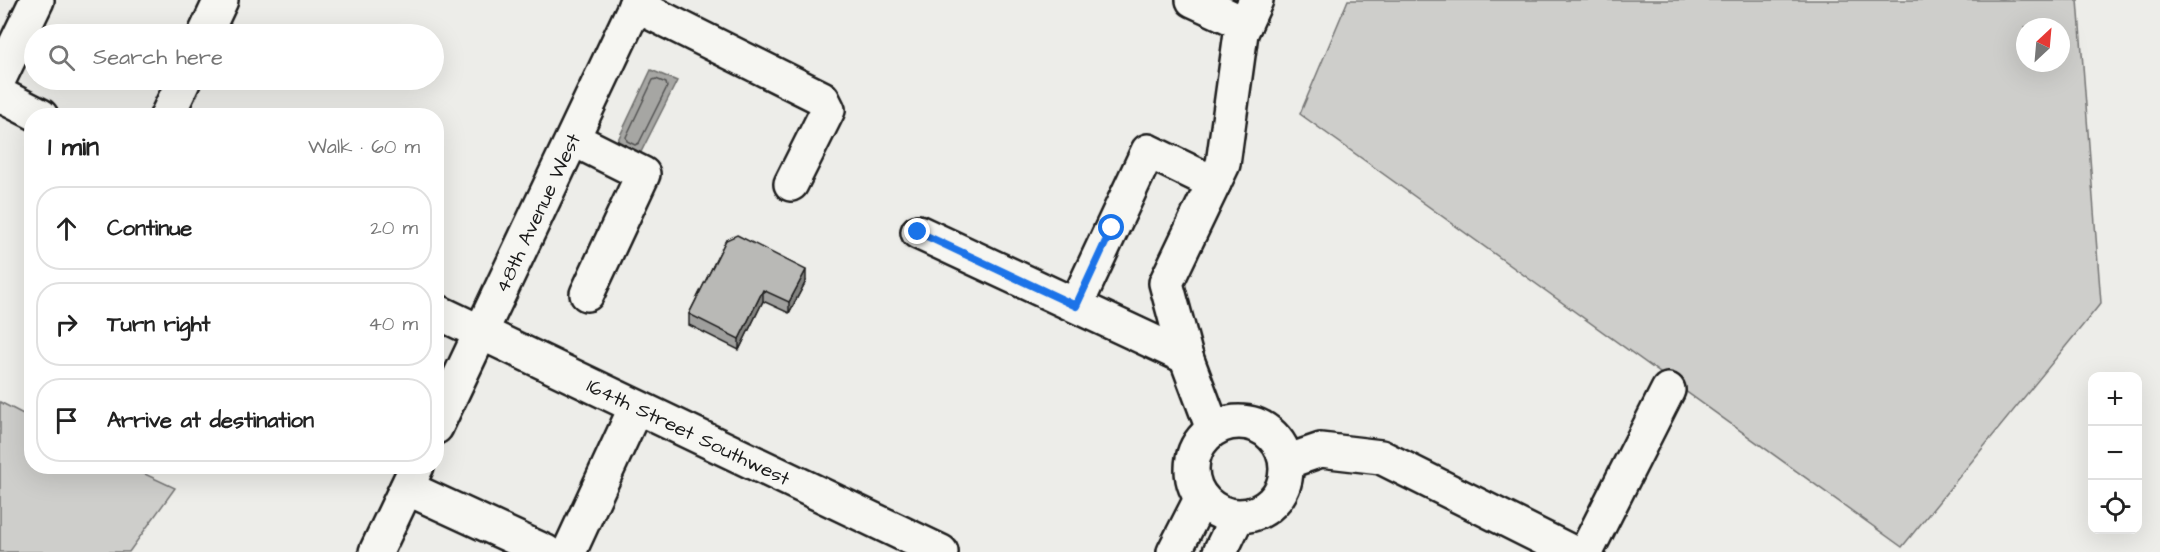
<!DOCTYPE html>
<meta charset="utf-8">
<style>
body{margin:0;font-family:"Architects Daughter",sans-serif;background:#f6f6f6;color:#222}
.controls{position:absolute;right:18px;bottom:18px;display:grid;overflow:hidden;border-radius:12px;box-shadow:0 6px 24px #0002}
.controls button{width:54px;height:54px;display:grid;place-items:center;padding:0;border:0;border-bottom:2px solid #e0e0e0;background:#fff;color:#222;font:30px sans-serif}
.compass{position:absolute;left:2016px;top:18px;width:54px;height:54px;border-radius:50%;background:#fff;box-shadow:0 6px 24px #0002;rotate:26deg}
.stop{position:absolute;width:18px;height:18px;margin:-14px;border:4px solid #1a73e8;border-radius:50%;background:#fff}
.stop.end{background:#1a73e8;border-color:#fff;box-shadow:0 2px 6px #0008}
.list{margin:0;padding:0;list-style:none}
h2{display:flex;justify-content:space-between;align-items:center;height:78px;margin:0;padding:0 24px;font-size:26px}
h2 small{font-size:20px;font-weight:400;color:#767676}
.list li{display:grid;grid-template-columns:39px 1fr auto;gap:18px;align-items:center;box-sizing:border-box;height:84px;margin:0 12px 12px;padding:0 12px;border:2px solid #e0e0e0;border-radius:24px}
.list b{display:block;font-size:22px;white-space:nowrap}
.list em{font-size:20px;font-style:normal;color:#767676}
.icon{flex:none;width:33px;height:33px;fill:none;stroke:currentColor;stroke-width:2;stroke-linecap:round;stroke-linejoin:round}
.map{position:relative;flex:none;width:2160px;height:552px;overflow:hidden}
.search{position:absolute;background:#fff;box-shadow:0 6px 24px #0002;left:24px;top:24px;width:420px;height:66px;display:flex;align-items:center;gap:15px;box-sizing:border-box;padding:0 21px;border-radius:33px;color:#767676;font-size:22px}
.panel{position:absolute;background:#fff;box-shadow:0 6px 24px #0002;left:24px;top:108px;width:420px;height:366px;border-radius:24px}
.map>svg:first-child{display:block}
.green{fill:#cececb;stroke:#757574;stroke-width:1.5;fill-rule:evenodd}
.water{fill:#a6a6a3;stroke:#6f6f6d;stroke-width:1.5}
.lines{fill:none;stroke-linecap:round;stroke-linejoin:round}
.shore{stroke:#535352;stroke-width:1.5}
.minor-casing{stroke:#1c1c1c;stroke-width:38}
.minor{stroke:#f6f6f2;stroke-width:33}
.wall{fill:#9f9f9d;stroke:#1c1c1c;stroke-width:1.5}
.shaded-wall{fill:#82827f;stroke:#1c1c1c;stroke-width:1.5}
.building{fill:#b9b9b6;stroke:#1c1c1c;stroke-width:1.5}
.route{stroke:#1a73e8;stroke-width:8}
.labels{text-anchor:middle;stroke-width:4.5;stroke-linejoin:round;paint-order:stroke}
.street-label{font-size:20px;fill:#1c1c1c;stroke:#f6f6f2}
</style>
<div class="map">
<svg width="2160" height="552" viewBox="0 0 2160 552">
<rect width="100%" height="100%" fill="#edede9"/>
<filter id="ink" filterUnits="userSpaceOnUse"><feTurbulence type="fractalNoise" baseFrequency=".0167" numOctaves="2"/><feDisplacementMap in="SourceGraphic" scale="12" xChannelSelector="R" yChannelSelector="G"/><feConvolveMatrix kernelMatrix="1 2 1 2 8 2 1 2 1" color-interpolation-filters="sRGB"/></filter>
<g filter="url(#ink)">
<!-- green -->
<path class="green" d="M1348,0H2078L2101,303L1902,547L1300,114ZM2025,27H2061V63H2025Z
M0,402L31,418L32,466L130,467L175,488L129,552H0Z"/>
<!-- water -->
<path class="water" d="M651,70L677,81L640,154L617,142Z"/>
<g class="lines">
<!-- shore -->
<path class="shore" d="M656,79L666,83L667,87L639,143L635,145L627,141L626,137L653,80Z"/>
<defs>
<g id="minor">
<path d="M1193,0L1245,24"/>
<path d="M635,5L822,98L828,110L791,184"/>
<path d="M205,34L221,0"/>
<path d="M0,77L37,0"/>
<path d="M0,95L41,116"/>
<path d="M167,116L184,80"/>
<path d="M573,139L643,174L587,294"/>
<path d="M918,232L1186,357"/>
<path d="M1076,305L1148,151L1214,183"/>
<path id="s1" d="M436,311L941,552"/>
<circle cx="1239" cy="469" r="47"/>
<path id="s2" d="M436,427L638,0"/>
<path d="M1213,429L1186,357L1166,283L1223,164L1241,33L1256,0"/>
<path d="M1286,462L1321,450L1381,457L1571,552"/>
<path d="M407,488L546,552"/>
<path d="M376,552L417,466"/>
<path d="M569,552L636,407"/>
<path d="M1174,552L1201,499"/>
<path d="M1220,552L1237,517"/>
<path d="M1586,552L1668,390"/>
</g>
</defs>
<!-- minor casing -->
<use href="#minor" class="minor-casing"/>
<!-- minor -->
<use href="#minor" class="minor"/>
</g>
<!-- wall -->
<path class="wall" d="M726,240L806,281L789,313L763,301L739,350L689,325V314Z"/>
<!-- shaded-wall -->
<path class="shaded-wall" d="M806,270V281L789,313V302Z
M763,290V301L739,350V339Z"/>
<!-- building -->
<path class="building" d="M737,235L806,270L789,302L763,290L739,339L689,314L726,240Z"/>
</g>
<g class="lines" filter="url(#ink)">
<!-- route -->
<path class="route" d="M918,232L1076,306L1112,228"/>
</g>
<g class="labels">
<!-- street labels -->
<g class="street-label">
<text dy="7" stroke="none"><textPath href="#s2" startOffset="237">48th Avenue West</textPath></text>
<text dy="7" stroke="none"><textPath href="#s1" startOffset="280">164th Street Southwest</textPath></text>
</g>
</g>
</svg>
<div class="controls">
<button>+</button>
<button>−</button>
<button><svg class="icon" aria-label="locate" viewBox="0 0 24 24"><circle cx="12" cy="12" r="6"/><path d="M12 2v4M12 18v4M2 12h4M18 12h4"/></svg></button>
</div>
<svg class="compass" viewBox="-18 -18 36 36"><path d="M0-13l5 13h-10z" fill="#e53935"/><path d="M0 13l5-13h-10z" fill="#767676"/></svg>
<div class="stop" style="left:1112px;top:228px"></div>
<div class="stop end" style="left:918px;top:232px"></div>
<div class="search"><svg class="icon" aria-label="search" viewBox="0 0 24 24"><circle cx="10" cy="10" r="6"/><path d="M15 15l6 6"/></svg>Search here</div>
<section class="panel">
<h2>1 min<small>Walk · 60 m</small></h2>
<ul class="list">
<li><svg class="icon" aria-label="ahead" viewBox="0 0 24 24"><path d="M12 20V5M6 11l6-6 6 6"/></svg><div><b>Continue</b></div><em>20 m</em></li>
<li><svg class="icon" aria-label="right" viewBox="0 0 24 24"><path d="M7 20v-9h11M14 6l5 5-5 5"/></svg><div><b>Turn right</b></div><em>40 m</em></li>
<li><svg class="icon" aria-label="arrive" viewBox="0 0 24 24"><path d="M6 21V4h12l-3 4 3 4H6"/></svg><div><b>Arrive at destination</b></div></li>
</ul>
</section>
</div>
